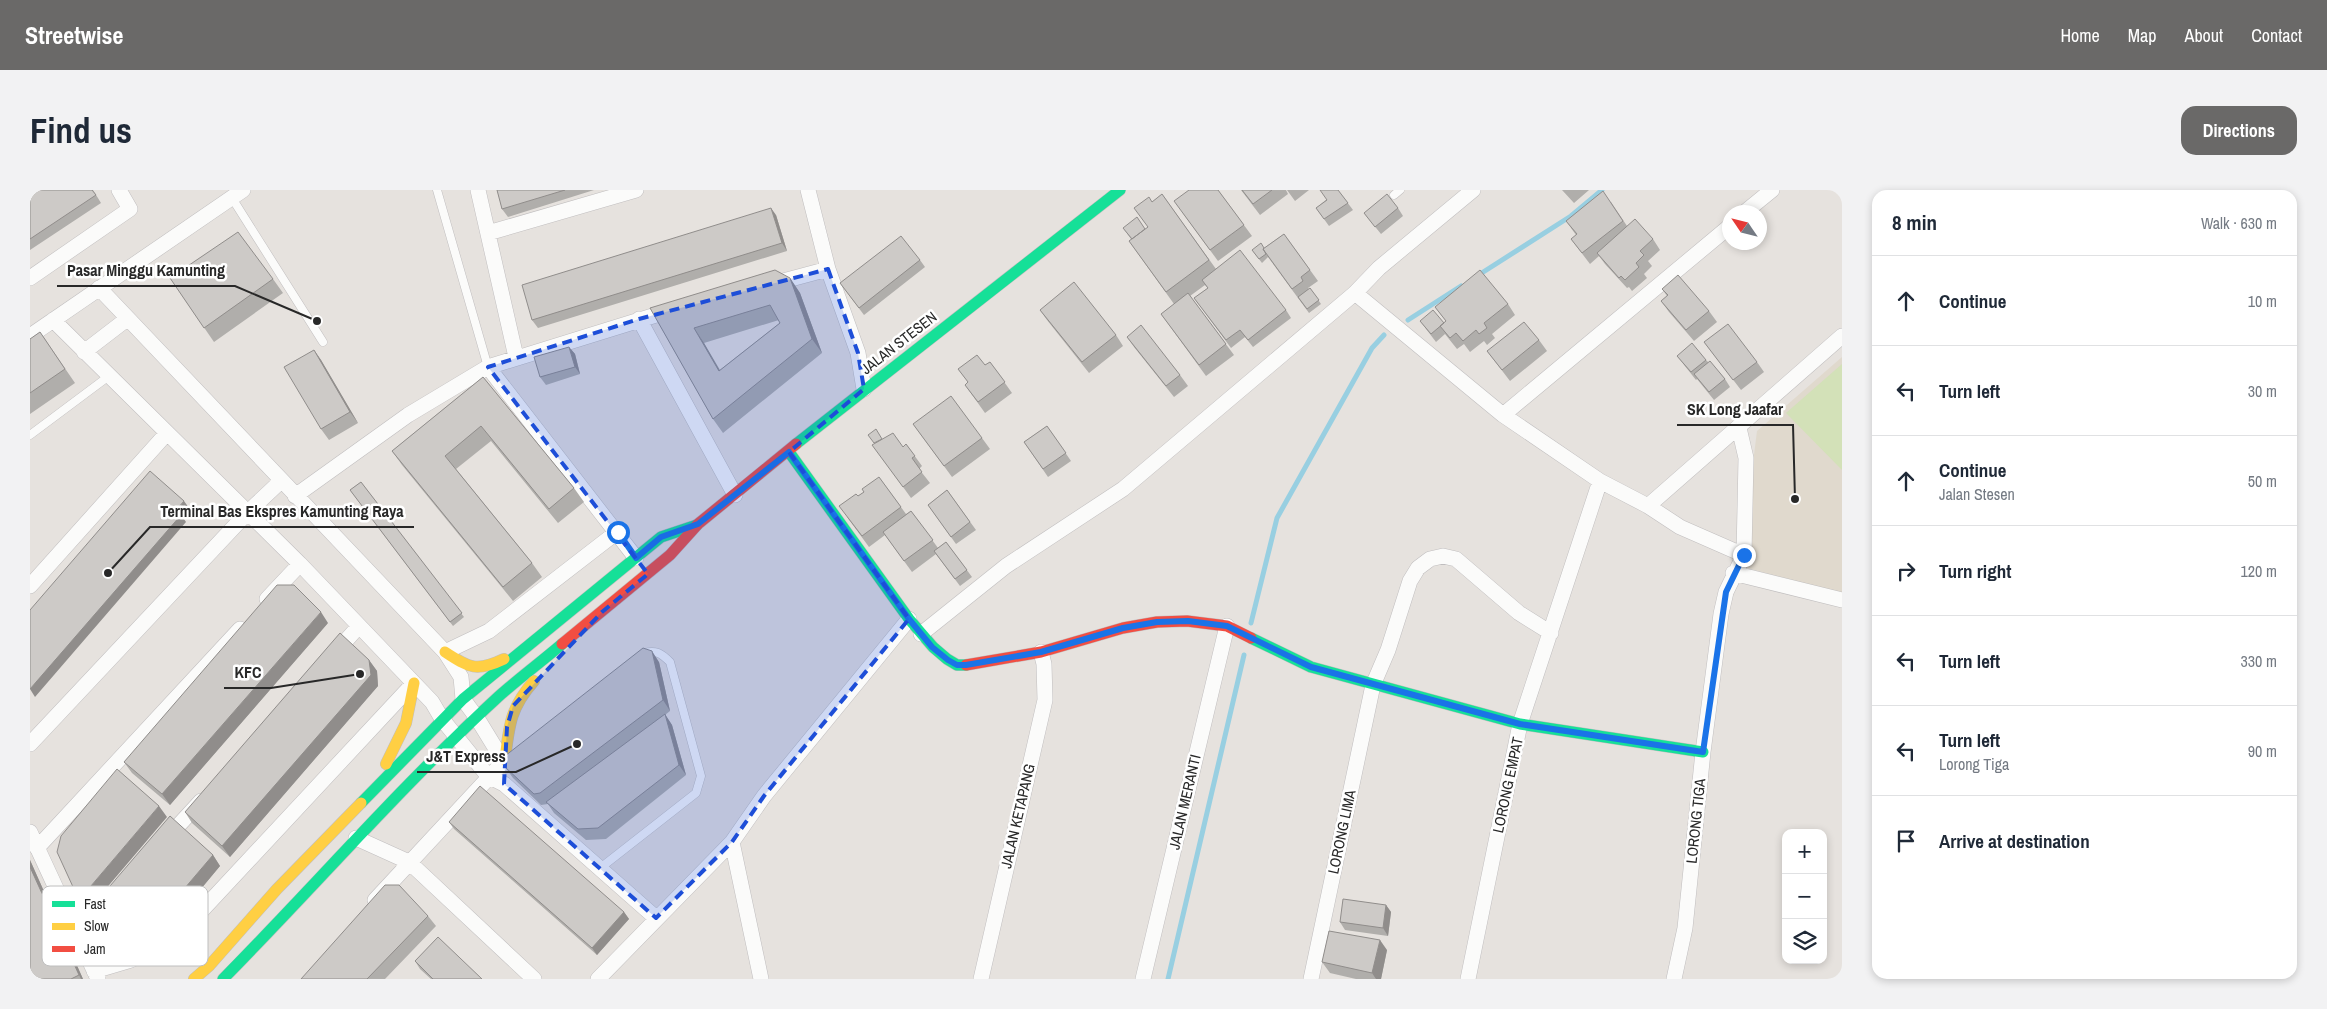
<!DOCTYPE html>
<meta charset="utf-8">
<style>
body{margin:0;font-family:"Archivo Narrow",sans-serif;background:#f2f2f3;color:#1f2937}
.controls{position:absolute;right:15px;bottom:15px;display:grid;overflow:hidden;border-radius:10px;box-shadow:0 2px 8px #0003}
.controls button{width:45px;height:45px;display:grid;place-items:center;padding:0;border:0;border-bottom:1px solid #e0e1e3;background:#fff;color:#1f2937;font:25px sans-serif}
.compass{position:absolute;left:1692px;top:15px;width:45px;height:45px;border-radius:50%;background:#fff;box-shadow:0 2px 8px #0003;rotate:305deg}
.stop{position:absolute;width:15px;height:15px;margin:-11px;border:4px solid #1a73e8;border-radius:50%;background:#fff}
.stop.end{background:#1a73e8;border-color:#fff;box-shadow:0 1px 5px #0008}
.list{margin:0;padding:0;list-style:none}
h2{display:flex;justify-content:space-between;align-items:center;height:65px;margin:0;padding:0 20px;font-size:21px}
h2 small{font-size:16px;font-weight:400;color:#747a83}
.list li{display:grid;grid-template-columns:32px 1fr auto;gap:15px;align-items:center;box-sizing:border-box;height:90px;padding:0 20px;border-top:1px solid #e0e1e3}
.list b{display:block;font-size:19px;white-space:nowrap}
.list p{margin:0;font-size:16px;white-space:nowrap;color:#747a83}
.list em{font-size:16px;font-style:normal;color:#747a83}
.icon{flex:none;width:28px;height:28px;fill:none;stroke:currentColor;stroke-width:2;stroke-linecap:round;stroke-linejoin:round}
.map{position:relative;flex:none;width:1812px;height:789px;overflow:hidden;border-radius:15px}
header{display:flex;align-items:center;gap:30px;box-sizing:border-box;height:70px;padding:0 25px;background:#6a6968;color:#fff}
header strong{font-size:24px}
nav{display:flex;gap:28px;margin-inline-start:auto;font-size:18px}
.intro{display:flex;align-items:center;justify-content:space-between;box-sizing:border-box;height:120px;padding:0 30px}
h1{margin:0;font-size:35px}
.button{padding:12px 22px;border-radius:15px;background:#6a6968;color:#fff;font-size:18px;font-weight:700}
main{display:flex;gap:30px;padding:0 30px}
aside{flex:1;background:#fff;border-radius:15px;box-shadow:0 2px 8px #0003}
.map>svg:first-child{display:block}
.education{fill:#e0d9cd}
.pitch{fill:#d3e1b8}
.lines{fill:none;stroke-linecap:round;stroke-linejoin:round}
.stream{stroke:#98cfe1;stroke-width:5}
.lane-casing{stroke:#c0bebf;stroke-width:9}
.street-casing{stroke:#c0bebf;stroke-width:16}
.fast-casing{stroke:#c0bebf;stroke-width:12}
.slow-casing{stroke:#c0bebf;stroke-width:12}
.jam-casing{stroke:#c0bebf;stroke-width:12}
.lane{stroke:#fbfbfa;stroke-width:8}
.street{stroke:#fbfbfa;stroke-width:15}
.fast{stroke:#16e098;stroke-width:11}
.slow{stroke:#ffcf43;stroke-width:11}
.jam{stroke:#f24e42;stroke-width:11}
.wall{fill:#b0aeab;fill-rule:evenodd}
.shaded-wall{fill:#908d8b}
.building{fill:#cdcac7;stroke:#908d8b;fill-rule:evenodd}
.route{stroke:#1a73e8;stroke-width:6}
.marked{fill:#1d4ed8;fill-opacity:0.2;stroke:#1d4ed8;stroke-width:4;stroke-dasharray:10 6;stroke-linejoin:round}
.labels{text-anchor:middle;stroke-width:5;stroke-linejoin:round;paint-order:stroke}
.street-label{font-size:15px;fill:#282828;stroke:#fff}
.key{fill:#fff;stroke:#bebebe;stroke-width:1}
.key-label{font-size:14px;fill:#282828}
.leader{fill:none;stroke:#282828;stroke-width:2}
.callout-dot{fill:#282828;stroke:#fff;stroke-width:2}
.callout-label{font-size:16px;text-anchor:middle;font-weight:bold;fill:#282828;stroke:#fff;stroke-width:5;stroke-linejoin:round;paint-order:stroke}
</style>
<header>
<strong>Streetwise</strong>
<nav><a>Home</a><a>Map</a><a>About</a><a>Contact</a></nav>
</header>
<div class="intro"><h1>Find us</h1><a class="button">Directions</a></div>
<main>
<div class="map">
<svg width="1812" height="789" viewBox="0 0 1812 789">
<rect width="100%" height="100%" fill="#e6e2de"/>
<!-- education -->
<path class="education" d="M1812,167V404L1710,376L1727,241Z"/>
<!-- pitch -->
<path class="pitch" d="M1812,174V280L1756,223Z"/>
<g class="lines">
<!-- stream -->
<path class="stream" d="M1447,86L1541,26L1572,0
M1378,130L1431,96
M1221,433L1247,328L1342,158L1354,145
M1138,789L1214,465"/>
<defs>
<path id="lane" d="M407,0L458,177
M1364,5L1370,0
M202,8L293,152
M0,245L79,186
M569,679L666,603L671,586L640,472C631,463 626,460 614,463"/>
<path id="street" d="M448,0L486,167
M778,0L798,79L828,163L834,199
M1715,22L1742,0
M458,43L606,0
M0,88L100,19L89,0
M742,94L798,79
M69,98L415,462L431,487L433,509L447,528L474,572
M1325,103L1473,225L1570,291L1618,316L1650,337L1714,365
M609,129L705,305
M23,130L270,374L402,512L412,529L458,586L474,594L626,728
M0,146L213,0
M54,162L97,129
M458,177L606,368
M1473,225L1700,36
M265,306L378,225L458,177L642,120
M1618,316L1812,146
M1703,383L1812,410
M0,396L137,243
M237,409L270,374
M891,444L976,376L1093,299L1325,103L1349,78L1443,0
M415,462L459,441L587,342
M304,464L329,436
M0,554L217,323L251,291
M0,642L68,789
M326,648L379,672L504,789
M136,649L171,611
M702,652L731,789
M7,658L210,439
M345,710L475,570
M48,748L74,719
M64,781L101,770L148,746L381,496
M568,789L702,652L734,606L879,429
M951,789L1015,510L1014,474L1011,462
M1113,789L1197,436
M1281,789L1343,495L1358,460L1380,391L1388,378L1400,369L1413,366L1426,369L1489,423L1521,443
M1438,789L1490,534L1570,291
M1644,789L1655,738L1673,562L1691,424L1696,402L1714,365L1716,268L1709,238"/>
<path id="fast" d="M766,254L1090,0
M759,262L879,429L903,457L917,469L927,475H936
M1221,448L1281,477L1490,534L1673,562
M331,613L433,509L631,347L667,335
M193,789C285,696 371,596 468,507C488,489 511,472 532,454"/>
<path id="slow" d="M415,462C439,478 447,482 474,469
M475,570C479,536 480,518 504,491
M356,574L376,533L384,493
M164,789L179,776L247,699L331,613"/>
<path id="jam" d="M532,454L640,365L668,334L766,254
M936,475L1011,462L1093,438L1127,432L1157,431L1197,436L1221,448"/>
</defs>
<!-- lane casing -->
<use href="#lane" class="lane-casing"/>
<!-- street casing -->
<use href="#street" class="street-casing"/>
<!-- fast casing -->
<use href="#fast" class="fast-casing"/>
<!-- slow casing -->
<use href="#slow" class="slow-casing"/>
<!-- jam casing -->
<use href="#jam" class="jam-casing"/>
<!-- lane -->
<use href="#lane" class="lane"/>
<!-- street -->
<use href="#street" class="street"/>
<!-- fast -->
<use href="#fast" class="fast"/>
<!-- slow -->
<use href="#slow" class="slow"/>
<!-- jam -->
<use href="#jam" class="jam"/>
</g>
<!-- wall -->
<path class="wall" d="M0,0H63L71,13L0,60Z
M467,0H564L478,27L472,19Z
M1188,0L1222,46L1188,71L1152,22Z
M1211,0H1256L1258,4L1230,25Z
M1257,0H1279L1265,11Z
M1308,0L1323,20L1299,36L1286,18Z
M1532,0H1559L1544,13Z
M1132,4L1186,79L1256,120L1261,128L1223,157L1215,147L1201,158L1164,108L1178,98L1175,95L1160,106L1204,165L1176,186L1131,124L1144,114L1099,51L1101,49L1093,38L1115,39L1117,38L1122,12Z
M1581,12L1597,36L1623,49L1630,60L1618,71L1622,76L1614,84L1617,88L1602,101L1599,97L1597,98L1575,74L1569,66L1560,74L1541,49L1546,45L1536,31Z
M1368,18L1373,26L1351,44L1334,23Z
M746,25L757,61L508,138L502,130Z
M1254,44L1288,91L1278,98L1279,99L1280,98L1291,114L1279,123L1238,67L1232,73L1222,60L1234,58Z
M890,70L895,77L834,125L810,93Z
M140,88L243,89L253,103L184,152Z
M760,88L770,103L792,163L693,243L683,229L620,118ZM749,130L750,133L690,180L674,153Z
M1632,99L1679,121L1687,132L1664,151L1639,122L1631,111L1637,106Z
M1478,114L1485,125L1462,144L1465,148L1457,155L1454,151L1440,162L1434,154L1427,159L1415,144L1406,152L1390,131L1414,133L1416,131L1405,117Z
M1010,120L1086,145L1093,156L1059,183L1017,130Z
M10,142L45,193L0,224V149Z
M1097,147L1150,185L1158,196L1144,207L1104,157Z
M1509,150L1517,161L1480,191L1457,161Z
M1674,152L1727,172L1734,182L1711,200Z
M539,157L545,164L550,184L516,195L510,187Z
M284,160L291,170L328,233L299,250L291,239Z
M1647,166L1676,170L1695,189L1700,197L1684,210L1667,189L1666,190Z
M960,172L982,203L955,223L935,195L938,192L928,179L955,175Z
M453,187L544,298L554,312L528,333L461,251L426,279L502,373L512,387L483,411L372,275L362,261Z
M883,234L952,248L960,259L922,287Z
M1017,236L1041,271L1018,287L994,252Z
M852,249L873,257L876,254L892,276L889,279L900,293L881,308L850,265Z
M849,287L876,324L881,321L908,358L916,352L942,387L930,396L906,364L882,382L855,345L839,357L817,327L828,306L834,302Z
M331,292L434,427L423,436L320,300Z
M917,300L946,340L926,354L898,315Z
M298,433L140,615L102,583L94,572Z
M339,470L347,481L348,496L200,667L162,633L155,622Z
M629,472L640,521L635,525L642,535L656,585L576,649L556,650L524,623L518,614L511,615L483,588L475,577Z
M419,632L594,722L599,729L567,765L424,639Z
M183,665L190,676L145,730L86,756L72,751L64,740Z
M0,670L53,789H0Z
M1356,715L1361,722L1358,746L1315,740L1310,732Z
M398,726L406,736L355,789H271Z
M1357,760L1351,789H1326L1300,783L1292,772Z
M385,771L452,789H401L390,779Z"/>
<!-- shaded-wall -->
<path class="shaded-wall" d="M741,18L746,25L757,61L752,53Z
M760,88L770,103L792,163L782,149Z
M664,138L674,153L698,195L689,181Z
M539,157L545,164L550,184L545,177Z
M284,160L291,170L328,233L320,222Z
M154,311L159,318L152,326L156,332L5,507L0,499Z
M291,422L298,433L140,615L132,604Z
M622,461L629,472L640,521L633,510Z
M339,470L347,481L348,496L200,667L192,656Z
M635,524L642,535L656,585L649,575Z
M129,616L137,627L57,721L49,710Z
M183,665L190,676L145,730L137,719Z
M0,670L53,789H51L49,785L0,677Z
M1356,715L1361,722L1358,746L1353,738Z
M594,722L599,729L567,765L562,758Z
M1350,750L1357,760L1351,789H1346L1342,783Z"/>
<!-- building -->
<path class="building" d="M0,0H62L66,5L0,49Z
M467,0H535L472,19Z
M1159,0H1188L1214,35L1180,60L1144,11Z
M1212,0H1242L1223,14Z
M1290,0H1308L1318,13L1294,29L1286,18L1297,10Z
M1573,1L1593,31L1552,63L1541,49L1547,44L1536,31Z
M1132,4L1179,70L1136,102L1099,51L1118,37L1104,18L1119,7L1122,12Z
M1357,4L1368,18L1345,37L1334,23Z
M741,18L752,53L502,130L492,95Z
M1107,27L1115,39L1102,49L1093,38Z
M1605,29L1623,49L1610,61L1614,65L1606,73L1609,77L1595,90L1591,86L1589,88L1567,63Z
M208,42L243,89L174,138L140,88Z
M1254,44L1280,80L1271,87L1273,91L1262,99L1233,59Z
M871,46L890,70L829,118L810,93Z
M1231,53L1234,58L1233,59L1236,64L1229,69L1222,60Z
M1210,60L1256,120L1218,150L1210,140L1196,150L1164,108L1178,98L1172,90Z
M745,80L760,88L782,149L683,229L620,118ZM740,115L750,133L689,181L664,138Z
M1450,80L1478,114L1454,133L1457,138L1449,144L1446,140L1433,151L1426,143L1420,148L1410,136L1416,131L1405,117Z
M1648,85L1679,121L1656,140L1631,111L1638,105L1632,99Z
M1044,92L1086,145L1052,172L1010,120Z
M1280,98L1289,110L1277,119L1268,107Z
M1158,103L1196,154L1169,175L1131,124Z
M1403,120L1414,133L1401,144L1390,131Z
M1494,132L1509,150L1472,180L1457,161Z
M1698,134L1727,172L1703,190L1674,152Z
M1111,135L1150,185L1136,196L1097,147Z
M10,142L35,179L0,203V149Z
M1662,153L1676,170L1661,182L1647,166Z
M539,157L545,177L510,187L504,167Z
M284,160L320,222L291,239L254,177Z
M947,165L955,175L960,172L975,192L948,212L935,195L938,192L928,179Z
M1680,171L1695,189L1679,202L1664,184Z
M453,187L544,298L519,319L451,236L415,266L502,373L473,397L362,261Z
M921,206L952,248L914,276L883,234Z
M1017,236L1036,263L1013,279L994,252Z
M846,239L852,249L844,253L838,245Z
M863,243L873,257L876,254L885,266L882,268L892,282L873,297L842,255Z
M120,281L154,311L146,320L151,325L0,499V420Z
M849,287L871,317L832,346L809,316L826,304L828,306L834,302L832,299Z
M331,292L432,423L420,432L320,300Z
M917,300L940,332L921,347L898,315Z
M881,321L903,350L874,371L853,342Z
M916,352L937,380L925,389L904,361Z
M247,395H264L291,422L132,604L94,572Z
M310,443L339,470L341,485L192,656L155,622Z
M613,458L622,461L633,510L510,603L504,604L475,577V566Z
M635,524L649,575L568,638L548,639L516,612Z
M87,579L129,616L49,710L27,662L31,646Z
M450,596L594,722L562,758L419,632Z
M140,626L183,665L137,719L78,745L64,740L56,724Z
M0,677L49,785L41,789H0Z
M355,695H369L398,726L337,789H271Z
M1313,709L1356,715L1353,738L1310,732Z
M1299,741L1350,750L1342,783L1292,772Z
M408,747L452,789H403L385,771Z"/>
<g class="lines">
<!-- route -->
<path class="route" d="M588,342L606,368L631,347L668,334L759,262L879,429L902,457L918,470L927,475H936L1011,462L1093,438L1127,432L1158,431L1197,436L1281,477L1490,534L1673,562L1696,402L1714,365"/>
</g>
<!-- marked area -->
<path class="marked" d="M798,79L828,163L834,199L759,262L879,429L734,606L702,652L626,728L474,594L477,537L483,516L572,422L618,384L458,177L609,129Z"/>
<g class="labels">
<!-- street labels -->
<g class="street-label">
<text transform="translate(869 153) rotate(-38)" y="5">JALAN STESEN</text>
<text transform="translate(1478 595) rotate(-78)" y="5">LORONG EMPAT</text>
<text transform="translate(1155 612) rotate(-77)" y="5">JALAN MERANTI</text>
<text transform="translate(988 626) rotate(-77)" y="5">JALAN KETAPANG</text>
<text transform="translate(1666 631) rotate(-84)" y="5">LORONG TIGA</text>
<text transform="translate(1312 642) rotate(-78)" y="5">LORONG LIMA</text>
</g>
</g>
<!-- legend -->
<rect x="12" y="696" width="166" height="80" rx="8" class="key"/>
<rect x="22" y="711" width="23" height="6" fill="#16e098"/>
<rect x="22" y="733" width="23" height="7" fill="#ffcf43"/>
<rect x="22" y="756" width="23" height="6" fill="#f24e42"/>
<g class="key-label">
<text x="54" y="719">Fast</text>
<text x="54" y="741">Slow</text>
<text x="54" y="764">Jam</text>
</g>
<!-- callouts -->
<path class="leader" d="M287 131L205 96H27M1765 309L1763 235H1647M78 383L120 337H384M330 484L241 498H194M547 554L486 582H387"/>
<g class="callout-dot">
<circle cx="287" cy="131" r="5"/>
<circle cx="1765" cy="309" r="5"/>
<circle cx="78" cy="383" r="5"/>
<circle cx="330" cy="484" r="5"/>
<circle cx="547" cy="554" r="5"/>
</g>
<g class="callout-label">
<text x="116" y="86">Pasar Minggu Kamunting</text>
<text x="1705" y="225">SK Long Jaafar</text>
<text x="252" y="327">Terminal Bas Ekspres Kamunting Raya</text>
<text x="218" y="488">KFC</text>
<text x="436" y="572">J&amp;T Express</text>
</g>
</svg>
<div class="controls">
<button>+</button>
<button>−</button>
<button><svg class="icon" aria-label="layers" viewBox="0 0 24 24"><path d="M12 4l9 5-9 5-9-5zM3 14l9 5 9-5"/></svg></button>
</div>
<svg class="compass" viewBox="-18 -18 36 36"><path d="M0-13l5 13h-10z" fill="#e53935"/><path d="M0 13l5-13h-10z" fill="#747a83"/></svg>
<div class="stop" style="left:588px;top:342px"></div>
<div class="stop end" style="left:1714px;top:365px"></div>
</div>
<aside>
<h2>8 min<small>Walk · 630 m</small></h2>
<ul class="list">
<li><svg class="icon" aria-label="ahead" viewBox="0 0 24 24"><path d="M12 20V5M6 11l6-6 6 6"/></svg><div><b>Continue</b></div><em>10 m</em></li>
<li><svg class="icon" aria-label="left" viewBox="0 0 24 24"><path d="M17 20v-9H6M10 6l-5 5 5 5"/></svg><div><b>Turn left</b></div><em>30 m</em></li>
<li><svg class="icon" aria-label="ahead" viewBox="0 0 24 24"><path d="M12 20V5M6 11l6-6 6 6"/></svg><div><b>Continue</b><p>Jalan Stesen</p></div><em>50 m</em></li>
<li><svg class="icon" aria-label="right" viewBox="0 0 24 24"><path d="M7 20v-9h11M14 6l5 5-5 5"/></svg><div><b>Turn right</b></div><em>120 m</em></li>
<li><svg class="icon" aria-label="left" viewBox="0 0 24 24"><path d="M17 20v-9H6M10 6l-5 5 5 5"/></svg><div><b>Turn left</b></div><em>330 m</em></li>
<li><svg class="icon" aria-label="left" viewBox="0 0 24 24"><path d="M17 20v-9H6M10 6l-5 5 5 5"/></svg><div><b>Turn left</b><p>Lorong Tiga</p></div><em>90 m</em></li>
<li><svg class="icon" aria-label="arrive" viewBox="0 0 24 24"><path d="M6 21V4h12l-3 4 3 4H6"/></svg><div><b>Arrive at destination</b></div></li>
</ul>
</aside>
</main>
